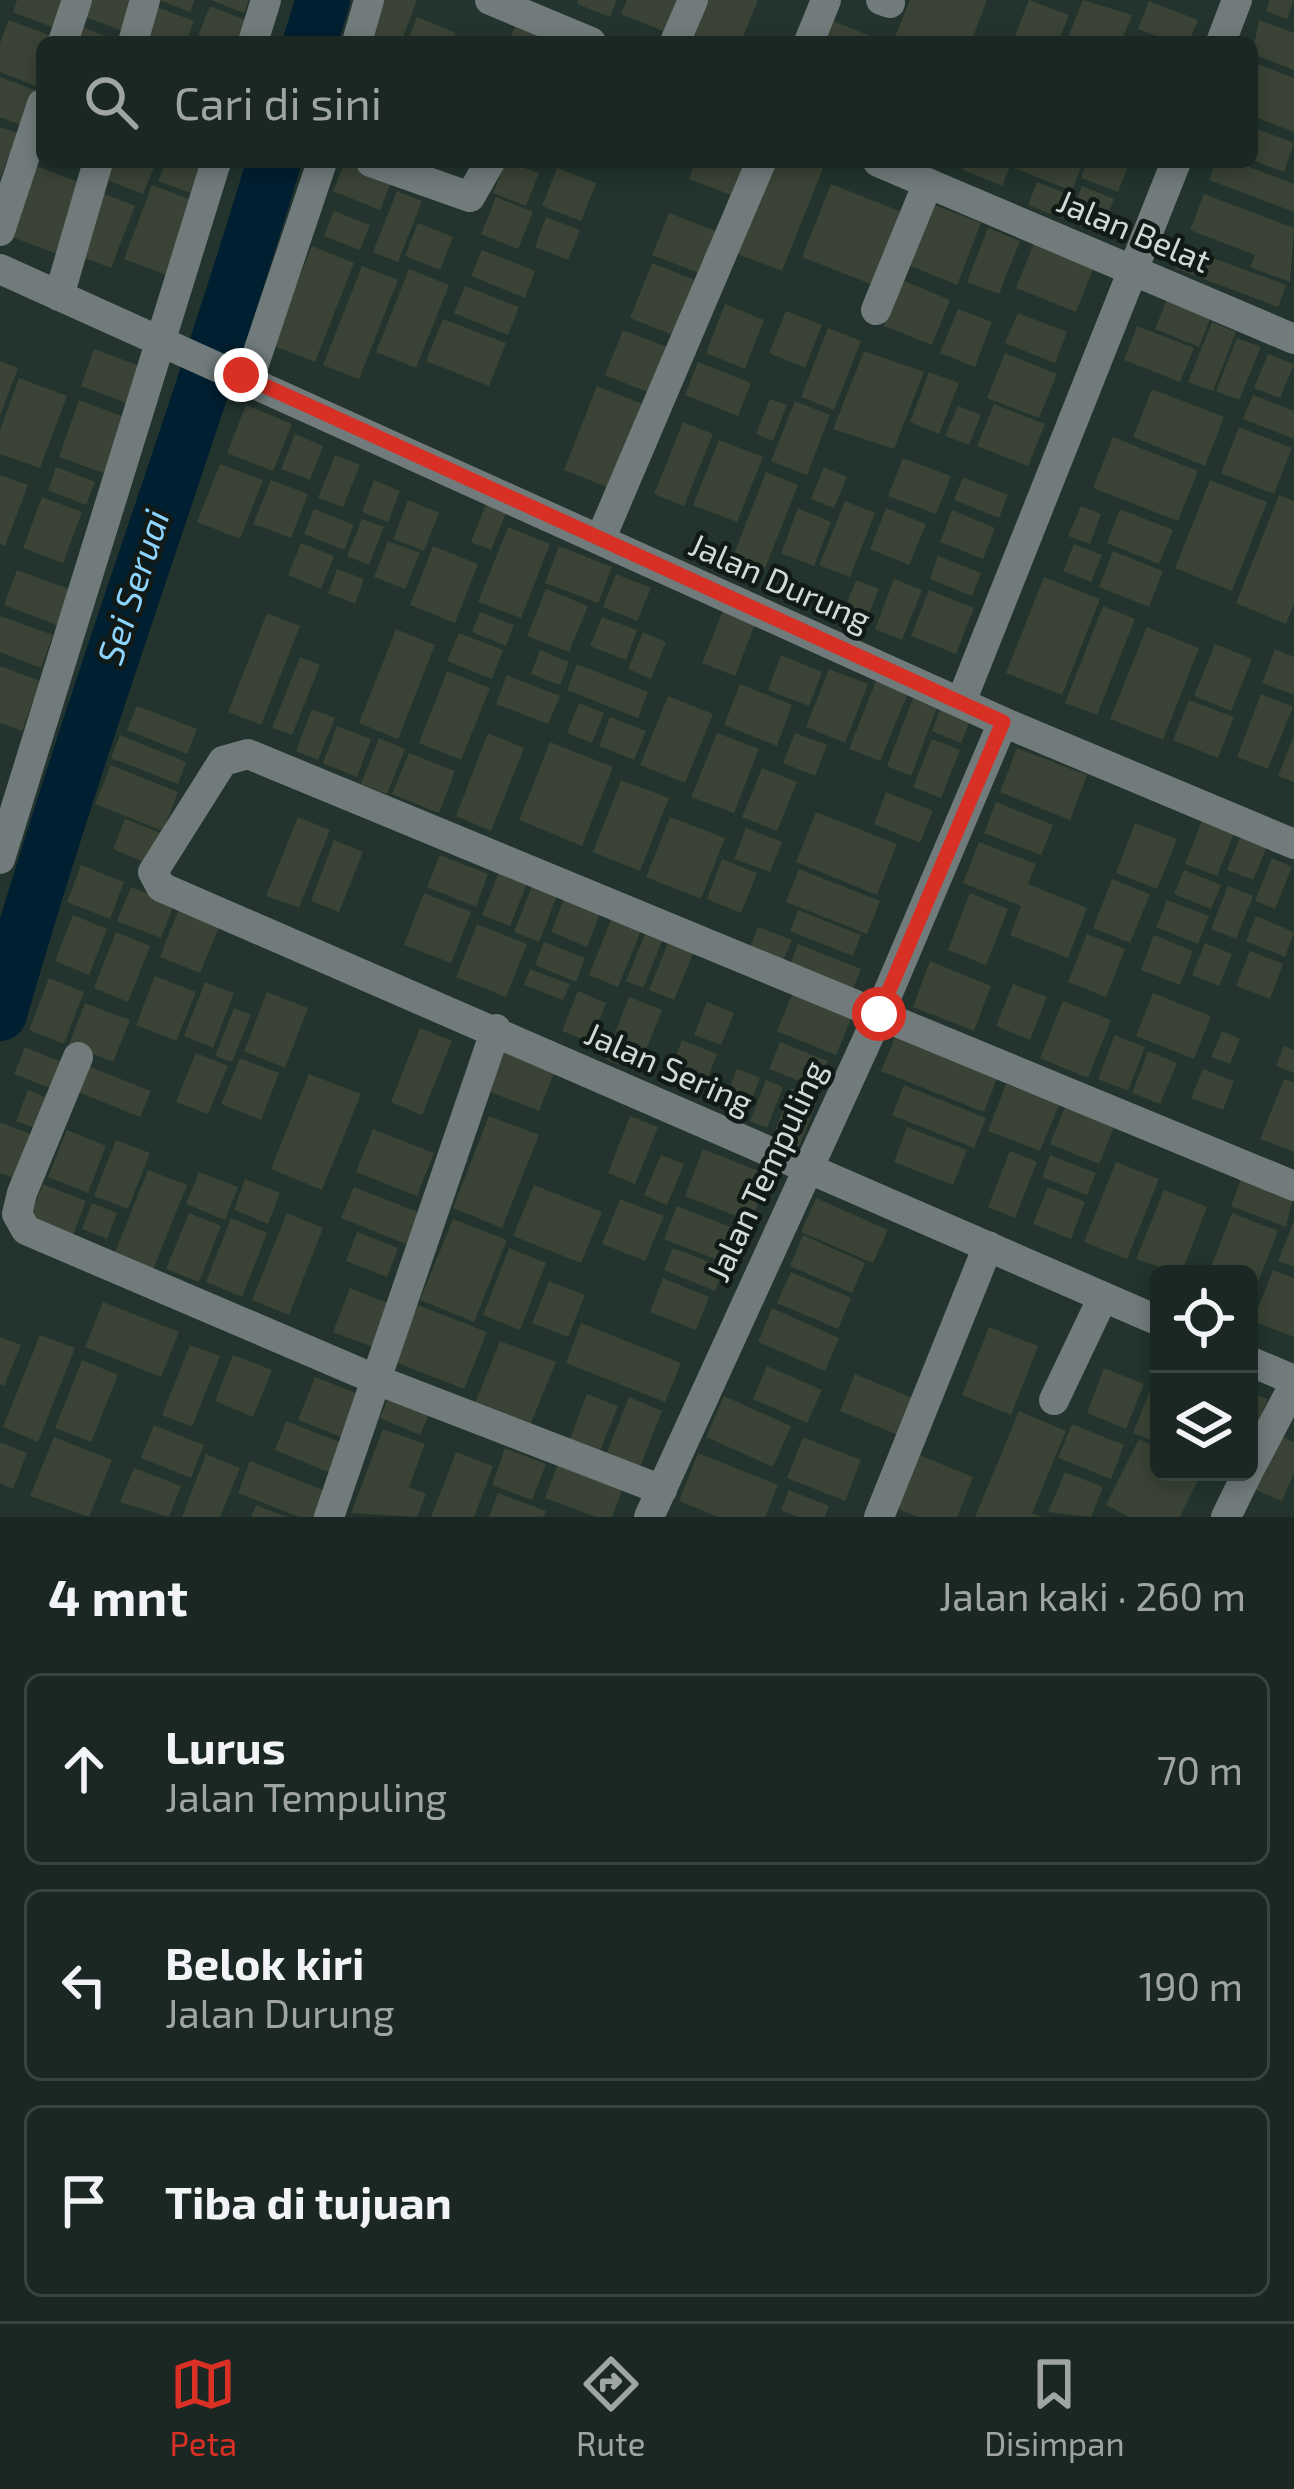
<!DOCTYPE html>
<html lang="id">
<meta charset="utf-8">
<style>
body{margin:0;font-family:"Exo 2",sans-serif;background:#232f2a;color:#f1f3f6}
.controls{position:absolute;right:36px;bottom:36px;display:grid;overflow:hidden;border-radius:18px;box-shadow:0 6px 18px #0003}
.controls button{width:108px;height:108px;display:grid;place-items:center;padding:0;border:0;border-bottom:3px solid #384440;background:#1a2722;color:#f1f3f6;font:60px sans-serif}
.stop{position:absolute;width:36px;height:36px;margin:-27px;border:9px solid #d93025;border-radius:50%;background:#fff}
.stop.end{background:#d93025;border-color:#fff;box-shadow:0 3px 12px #0008}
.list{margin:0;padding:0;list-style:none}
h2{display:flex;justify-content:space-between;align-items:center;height:156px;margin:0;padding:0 48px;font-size:51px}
h2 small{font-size:39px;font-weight:400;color:#9fa5a5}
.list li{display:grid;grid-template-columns:78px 1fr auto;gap:36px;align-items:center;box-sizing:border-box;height:192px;margin:0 24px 24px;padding:0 24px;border:3px solid #384440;border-radius:18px}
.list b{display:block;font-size:45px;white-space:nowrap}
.list p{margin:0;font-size:39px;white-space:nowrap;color:#9fa5a5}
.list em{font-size:39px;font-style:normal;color:#9fa5a5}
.icon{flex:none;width:66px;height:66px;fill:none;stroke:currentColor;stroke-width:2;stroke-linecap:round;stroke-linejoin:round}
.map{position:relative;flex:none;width:1294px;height:1517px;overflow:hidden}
.search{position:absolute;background:#1a2722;box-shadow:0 6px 18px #0003;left:36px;right:36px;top:36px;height:132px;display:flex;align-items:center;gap:30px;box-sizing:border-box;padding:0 42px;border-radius:18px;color:#9fa5a5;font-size:45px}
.sheet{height:804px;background:#1a2722}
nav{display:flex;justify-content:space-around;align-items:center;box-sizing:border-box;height:168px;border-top:3px solid #384440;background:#1a2722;font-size:33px;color:#9fa5a5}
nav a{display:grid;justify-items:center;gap:6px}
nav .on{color:#d93025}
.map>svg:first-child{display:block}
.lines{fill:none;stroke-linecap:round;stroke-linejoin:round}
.river{stroke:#001f30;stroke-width:54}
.building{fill:#3a4335}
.minor{stroke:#717b7c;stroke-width:30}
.route{stroke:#d93025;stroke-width:15}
.labels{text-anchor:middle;stroke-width:9;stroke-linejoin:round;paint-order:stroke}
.street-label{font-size:33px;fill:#cfdbd6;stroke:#111a16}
.water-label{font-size:36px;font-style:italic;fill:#8dd4fe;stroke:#111a16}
</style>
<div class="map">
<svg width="1294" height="1517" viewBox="0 0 1294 1517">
<rect width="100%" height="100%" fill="#22342d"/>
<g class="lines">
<!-- river -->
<path class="river" d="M310,42L323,0
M0,1014C82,727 188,448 274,162"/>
</g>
<!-- building -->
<path class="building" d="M17,0H68L57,29L13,12Z
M85,0H141L128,33L80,15Z
M159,0H195L190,12Z
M211,0H249L244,13Z
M378,0H417L401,42L364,34Z
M578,0H617L610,17L577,4Z
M627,0H680L668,33L621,14Z
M699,0H758L741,42H682Z
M910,0H987L971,42H893Z
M1029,0L1069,15L1058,42L1014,38Z
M1083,0L1132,15L1121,42H1066Z
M1270,0H1294L1287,19L1266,11Z
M1149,1L1198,20L1189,42H1171L1138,29Z
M149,4L194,21L186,42H135Z
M210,6L248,21L240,42L198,36Z
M417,17L456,33L452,42H407Z
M518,18L554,33L550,42H509Z
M9,20L54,37L42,42L36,86L0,72V43Z
M1259,20L1294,33V70L1252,54Z
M833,21L873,37L872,42H824Z
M83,27L120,42H77Z
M1252,62L1294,78V132L1252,116Z
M0,77L35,90L21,125L0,117Z
M0,127L18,133L0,178Z
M1252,127L1294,143L1284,172L1252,160Z
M110,162H156L143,194L104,179Z
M166,162H209L196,195L158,181Z
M345,162L392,180L380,210L333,191Z
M506,162L539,173L526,206L493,193Z
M695,162H754L739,198L689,179Z
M771,162L825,163L782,271L735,253Z
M966,162H1012L1002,186L963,170Z
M1014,162H1083L1072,191L1012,167Z
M1087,162L1129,164L1118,192L1081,178Z
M1216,162H1236L1294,184V212L1209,180Z
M31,164L89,186L62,256L4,234Z
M557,168L596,183L581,221L542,206Z
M1037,182L1072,196L1063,219L1028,205Z
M831,184L907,214L878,287L802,257Z
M152,185L197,202L169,276L124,259Z
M1082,186L1114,199L1100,234L1068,221Z
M397,191L422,201L398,262L373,252Z
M100,192L135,206L111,268L77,255Z
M1204,194L1294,228L1290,282L1250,267L1255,255L1190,230Z
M496,197L533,212L518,249L481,234Z
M927,202L981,223L957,285L903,263Z
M334,211L370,225L360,250L324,236Z
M669,213L726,235L709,277L652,255Z
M546,217L580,230L568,260L535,247Z
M418,223L453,237L440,270L405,256Z
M988,228L1020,241L999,294L967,282Z
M1034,243L1094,267L1076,312L1016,288Z
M312,246L354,263L315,362L272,345Z
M1183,247L1286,285L1278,307L1175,268Z
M482,250L535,271L525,298L471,276Z
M652,263L700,282L678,337L630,318Z
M362,266L398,280L359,379L323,365Z
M409,269L449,285L416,368L376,352Z
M902,280L950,300L932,345L884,326Z
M465,286L519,307L508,335L454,313Z
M1170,292L1214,309L1199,347L1155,329Z
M725,304L764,320L745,369L706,353Z
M958,309L992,322L975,367L940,353Z
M786,311L822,325L805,368L769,353Z
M1018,313L1067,332L1055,363L1005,343Z
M443,319L506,343L489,386L426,361Z
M1212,322L1236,332L1213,391L1188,382Z
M1137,326L1194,348L1180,382L1124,360Z
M828,328L861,341L834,410L801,397Z
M623,330L675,350L657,396L605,375Z
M1237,338L1261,347L1239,400L1216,391Z
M94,349L140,366L126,403L81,386Z
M864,351L924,372L894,449L833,429Z
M1005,353L1057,374L1039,418L987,398Z
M1268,354L1294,364L1280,398L1254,388Z
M0,361L18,368L0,416Z
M698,362L751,383L738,416L685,395Z
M929,372L959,383L939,434L910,422Z
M19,378L67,396L40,468L0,454V430Z
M597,386L650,407L617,491L564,470Z
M1152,389L1224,417L1205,466L1133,437Z
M1253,395L1294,411V439L1243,419Z
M770,399L787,405L773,441L756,434Z
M79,400L127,418L106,474L59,457Z
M795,401L830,415L807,475L771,461Z
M994,404L1045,424L1028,466L977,446Z
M246,405L292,424L273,471L227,453Z
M958,406L981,415L969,445L945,436Z
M683,422L713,434L684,506L654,494Z
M1239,427L1292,448L1274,494L1221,473Z
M295,434L323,446L310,480L281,469Z
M1113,437L1198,471L1178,521L1093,488Z
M719,440L763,457L737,522L693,505Z
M335,455L360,465L343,507L318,498Z
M903,458L951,476L936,514L888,496Z
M220,464L263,480L240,539L197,522Z
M56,467L95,482L86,505L48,490Z
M824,467L847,477L834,508L811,499Z
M766,472L798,485L764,571L732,559Z
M0,475L28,485L5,546L0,544Z
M963,477L1008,495L999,518L954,500Z
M271,480L308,494L291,538L253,524Z
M374,480L400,491L388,522L362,512Z
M1210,480L1267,502L1232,591L1175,568Z
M1279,495L1294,501V604L1286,624L1236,603Z
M42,497L82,512L63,563L23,548Z
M408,500L439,513L424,551L393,539Z
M845,501L875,513L850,577L819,565Z
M487,502L507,510L491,550L471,542Z
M1081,506L1101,514L1090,544L1068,536Z
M798,508L831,522L814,566L781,553Z
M886,508L926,524L909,565L870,549Z
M314,509L354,525L344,550L304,534Z
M1120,509L1173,530L1159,564L1107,543Z
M952,510L995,528L983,559L940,542Z
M362,519L384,527L369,565L347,556Z
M508,527L550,544L521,618L478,602Z
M388,541L420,553L405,589L374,577Z
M301,543L334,556L321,589L288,575Z
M1074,544L1102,555L1091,582L1063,571Z
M433,546L478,564L455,623L410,605Z
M559,546L612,567L598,603L545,583Z
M1113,551L1163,571L1149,607L1099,587Z
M938,556L981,573L972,596L930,579Z
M337,569L364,579L355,604L328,593Z
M17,570L72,590L59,626L4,605Z
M616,574L651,588L637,621L603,607Z
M1044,577L1100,599L1062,695L1006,673Z
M894,579L922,590L902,640L875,629Z
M856,580L879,589L863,627L841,618Z
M546,589L588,606L569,652L527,636Z
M929,590L974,608L956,654L911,636Z
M1103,606L1135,619L1097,715L1065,703Z
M723,611L755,624L735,676L702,663Z
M480,612L514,625L506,646L472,632Z
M267,613L300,626L261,725L228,712Z
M0,616L53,635L41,668L0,652Z
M602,617L637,630L626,660L590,646Z
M1147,627L1199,648L1163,740L1110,719Z
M396,629L435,645L398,739L359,723Z
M643,632L666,642L651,679L628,669Z
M459,633L503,650L492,679L447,661Z
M1215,644L1252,659L1231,711L1194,696Z
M1275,649L1294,657V695L1262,683Z
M540,650L569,662L560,685L531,674Z
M781,655L822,672L809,706L768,690Z
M300,657L320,665L292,735L272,728Z
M577,664L648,692L638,718L567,690Z
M0,666L40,681L22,731L0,723Z
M829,669L868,684L845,743L806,727Z
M447,671L490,688L461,760L419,743Z
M507,675L560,696L548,724L496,704Z
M876,681L908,693L880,761L849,749Z
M740,684L792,705L777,746L724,725Z
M1261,694L1293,707L1268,769L1237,757Z
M668,696L713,714L685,783L640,765Z
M914,696L938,705L911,776L887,766Z
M1189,700L1234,717L1218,758L1173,740Z
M579,703L604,713L592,743L567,733Z
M137,706L197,729L187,754L127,730Z
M312,709L335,718L318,760L296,751Z
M940,710L970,721L961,743L932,731Z
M610,717L646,731L634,760L599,746Z
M337,726L371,739L357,777L323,763Z
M488,733L524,748L491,831L456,816Z
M717,733L759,749L734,813L691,797Z
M795,733L827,745L815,776L783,763Z
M120,735L186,762L178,784L111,758Z
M1294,736V782L1278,776Z
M379,738L405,749L387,794L361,784Z
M932,739L960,750L941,798L913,787Z
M550,742L613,767L582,846L519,820Z
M1017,748L1087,775L1070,820L1000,792Z
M409,753L455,771L439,813L392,794Z
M111,765L178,792L163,831L95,804Z
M762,768L797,782L777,831L742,817Z
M621,780L669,798L640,871L593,852Z
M886,792L933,811L920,843L874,824Z
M996,802L1053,825L1041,855L984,833Z
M816,812L897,844L877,895L796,862Z
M298,817L330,830L299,908L266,896Z
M670,817L725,838L701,899L646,877Z
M1203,818L1235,831L1217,876L1185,864Z
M125,819L161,833L148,864L113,849Z
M1135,823L1177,839L1157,889L1116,873Z
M746,828L782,842L770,872L734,859Z
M1242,833L1268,844L1253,880L1227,870Z
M334,840L363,852L339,912L311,901Z
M979,842L1036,864L1028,884L1087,908L1068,958L1010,935L1021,906L963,883Z
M440,855L488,874L476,907L427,887Z
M1272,858L1292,867L1275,909L1255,901Z
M722,859L757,873L741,913L707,899Z
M81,865L124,882L110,919L67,902Z
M502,865L530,876L510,926L482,915Z
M799,869L880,901L867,934L786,902Z
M1184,870L1221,885L1211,909L1174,894Z
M1112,879L1150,894L1130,943L1093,928Z
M534,881L559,891L539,942L514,932Z
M1228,886L1253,896L1236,939L1211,929Z
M131,887L174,904L161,938L117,921Z
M424,893L471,912L451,963L404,945Z
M970,893L1008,909L986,965L948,950Z
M564,899L600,913L587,947L551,932Z
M1167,900L1209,916L1198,944L1156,927Z
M798,910L861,935L853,956L790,931Z
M178,911L219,927L200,973L160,957Z
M614,912L644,923L618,987L589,975Z
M73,915L107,929L89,975L55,961Z
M1256,916L1294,932L1285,957L1246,941Z
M477,924L527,944L506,997L456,977Z
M648,927L665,934L643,988L626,981Z
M758,927L792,940L783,961L750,947Z
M116,932L150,946L128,1002L94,988Z
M1087,934L1125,949L1106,997L1068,982Z
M1154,935L1193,951L1180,985L1141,970Z
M671,936L696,946L674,1000L649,990Z
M544,942L585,958L576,982L535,965Z
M1205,943L1232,954L1219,986L1192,975Z
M798,944L861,969L852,991L789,967Z
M1250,951L1283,964L1270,999L1236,986Z
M930,961L991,986L974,1031L913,1007Z
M530,969L570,984L563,1000L524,985Z
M155,976L196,992L176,1041L136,1025Z
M49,978L84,992L64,1044L29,1030Z
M205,982L234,993L213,1048L184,1036Z
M1013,984L1047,997L1030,1040L996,1026Z
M794,990L853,1014L836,1055L777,1031Z
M578,991L606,1003L591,1042L562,1031Z
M267,992L308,1008L285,1068L244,1051Z
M1153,993L1211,1016L1194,1059L1136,1036Z
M629,997L662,1010L637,1072L605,1059Z
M1063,1001L1111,1020L1088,1078L1040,1058Z
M707,1002L734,1013L721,1045L694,1035Z
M85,1003L130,1020L113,1062L69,1044Z
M234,1008L251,1015L232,1062L215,1056Z
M420,1028L452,1041L422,1115L391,1102Z
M899,1028L1001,1068L984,1112L881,1071Z
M1222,1031L1240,1039L1230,1064L1211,1057Z
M1115,1035L1145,1047L1128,1091L1098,1079Z
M682,1040L717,1054L701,1095L666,1081Z
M780,1042L828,1061L817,1088L769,1069Z
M1284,1046L1294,1050V1073L1276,1066Z
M25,1047L66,1064L55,1090L14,1074Z
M505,1047L556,1068L539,1111L488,1091Z
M1148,1051L1177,1063L1160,1104L1132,1093Z
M196,1053L228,1066L208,1114L176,1102Z
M240,1058L279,1073L261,1120L221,1104Z
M88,1066L151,1091L140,1117L78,1092Z
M737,1069L760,1078L744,1119L721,1110Z
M1203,1069L1234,1081L1223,1110L1191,1098Z
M309,1074L361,1094L322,1190L271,1169Z
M1284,1079L1294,1083V1152L1260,1139Z
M766,1080L783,1087L767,1128L750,1121Z
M1006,1084L1059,1105L1040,1151L988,1131Z
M904,1085L986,1118L974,1148L892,1115Z
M791,1088L818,1099L799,1147L773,1136Z
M28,1090L57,1102L45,1132L16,1121Z
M1065,1107L1114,1127L1099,1164L1050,1144Z
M489,1116L539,1135L502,1228L453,1208Z
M630,1116L658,1127L635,1184L608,1173Z
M0,1122L41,1138L24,1182L0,1173Z
M907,1127L967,1150L953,1185L894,1162Z
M373,1129L434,1153L417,1196L356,1172Z
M67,1130L106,1146L88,1193L48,1177Z
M116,1140L150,1153L128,1209L94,1196Z
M703,1149L769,1175L751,1222L685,1196Z
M1010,1151L1037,1162L1015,1218L988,1207Z
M661,1155L684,1164L667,1205L644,1195Z
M1050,1155L1096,1173L1087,1195L1042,1177Z
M1116,1162L1159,1179L1127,1259L1084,1242Z
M148,1170L187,1185L150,1277L111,1262Z
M199,1172L238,1187L225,1220L186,1204Z
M1243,1174L1294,1194L1286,1227L1231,1206Z
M245,1179L280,1193L268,1224L234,1210Z
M43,1184L86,1201L69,1245L25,1228Z
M534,1185L602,1212L581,1263L513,1236Z
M354,1187L418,1212L406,1244L341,1218Z
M1048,1187L1085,1202L1071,1239L1033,1224Z
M1164,1190L1207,1207L1181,1274L1136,1259Z
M816,1198L888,1230L873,1263L801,1232Z
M620,1199L664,1216L645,1261L602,1244Z
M92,1203L117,1213L107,1239L82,1229Z
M677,1206L743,1232L730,1265L664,1239Z
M189,1213L221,1226L199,1282L166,1269Z
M287,1213L323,1228L289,1315L252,1300Z
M1232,1213L1278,1231L1249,1305V1274H1208Z
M231,1218L267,1233L242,1297L206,1282Z
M453,1219L507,1240L474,1322L420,1300Z
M1294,1221V1267L1278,1261Z
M357,1232L398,1248L387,1277L346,1261Z
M803,1235L865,1263L852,1293L790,1266Z
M509,1248L546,1263L520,1330L483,1315Z
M673,1248L725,1268L715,1291L664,1270Z
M1273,1270L1294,1278V1337L1253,1321Z
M791,1272L851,1298L838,1329L777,1303Z
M663,1278L709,1297L696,1330L650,1312Z
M549,1281L585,1295L568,1337L532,1323Z
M350,1288L395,1306L378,1349L333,1332Z
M103,1302L179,1332L161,1377L85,1347Z
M418,1305L487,1332L464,1389L395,1362Z
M772,1308L839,1338L825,1371L758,1342Z
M581,1323L681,1363L665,1402L566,1363Z
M989,1327L1038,1346L1011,1415L962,1395Z
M40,1335L75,1348L38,1442L3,1427Z
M0,1337L21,1345L4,1386L0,1384Z
M500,1341L556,1362L529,1428L474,1406Z
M190,1345L220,1356L192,1427L162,1415Z
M233,1355L272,1370L253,1417L215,1401Z
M82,1360L118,1375L91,1442L55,1428Z
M767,1366L822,1390L807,1423L753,1399Z
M1104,1368L1144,1384L1126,1429L1087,1413Z
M855,1374L913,1398L898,1435L840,1411Z
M315,1377L366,1397L349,1440L298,1420Z
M1152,1386L1159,1389V1443L1133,1433Z
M1249,1392L1268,1399L1255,1431L1249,1429Z
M390,1394L430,1411L420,1435L380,1418Z
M587,1394L618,1406L600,1451L570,1439Z
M724,1396L791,1426L773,1467L706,1437Z
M629,1397L662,1411L640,1467L606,1454Z
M1019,1411L1066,1431L1032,1513L1042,1517H975Z
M286,1421L347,1445L335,1475L275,1450Z
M1072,1424L1124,1445L1111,1479L1058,1458Z
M154,1425L204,1445L191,1478L141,1458Z
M383,1429L425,1444L409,1487L426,1494L417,1517L351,1513Z
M1275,1434L1294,1442V1473L1282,1501L1253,1489Z
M54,1437L112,1460L89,1517L30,1496Z
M803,1437L861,1460L845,1501L787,1478Z
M1139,1439L1159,1449V1472H1202L1180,1517H1129L1106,1505Z
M0,1442L27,1453L13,1489L0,1483Z
M505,1448L546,1464L532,1500L492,1485Z
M456,1452L493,1466L474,1517H431Z
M698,1453L778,1485L765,1517H718L679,1501Z
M206,1454L240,1468L220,1517H182Z
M919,1455L973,1477L957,1517H918L898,1509Z
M560,1459L625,1483L612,1517H596L545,1498Z
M250,1461L330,1493L320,1517H299L238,1493Z
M134,1468L181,1486L169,1517L120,1502Z
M1065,1472L1103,1487L1091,1517L1048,1512Z
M789,1490L829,1506L825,1517H798L781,1510Z
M498,1493L546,1511L543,1517H489Z
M256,1505L287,1517H251Z"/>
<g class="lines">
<!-- minor -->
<path class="minor" d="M490,0L591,42
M881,0L890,3
M63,42L77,0
M133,42L145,0
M253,42L266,0
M357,42L369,0
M675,42L693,0
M809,42L826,0
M1221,42L1237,0
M371,162L470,197L490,162
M878,162L1294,339
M0,231L42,104
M0,269L1003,722L1294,844
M59,296L98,162
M876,310L928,183
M249,379L322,162
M600,540L761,162
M961,702L1176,162
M0,859L216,162
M78,1057L22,1193L17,1214L26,1230L377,1380L662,1490
M1159,1321L161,887L153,872L223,761L248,754L1294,1186
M1249,1361L1294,1380
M1054,1400L1103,1297
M1249,1470L1294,1385
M329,1517L496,1029
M649,1517L879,1014L1003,722
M879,1517L988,1246
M1226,1517L1248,1472"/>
</g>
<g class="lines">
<!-- route -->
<path class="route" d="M241,375L1003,722L879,1014"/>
</g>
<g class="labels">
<!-- street labels -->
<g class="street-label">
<text transform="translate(1134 231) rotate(23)" y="12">Jalan Belat</text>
<text transform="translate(780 582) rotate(24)" y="12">Jalan Durung</text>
<text transform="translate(669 1068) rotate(24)" y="12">Jalan Sering</text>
<text transform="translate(766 1171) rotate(-65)" y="12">Jalan Tempuling</text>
</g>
<!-- water labels -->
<g class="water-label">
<text transform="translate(133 587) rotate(-72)" y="13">Sei Seruai</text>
</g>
</g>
</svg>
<div class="controls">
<button><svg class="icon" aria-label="locate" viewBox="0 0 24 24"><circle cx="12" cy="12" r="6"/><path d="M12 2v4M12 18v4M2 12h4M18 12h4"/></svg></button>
<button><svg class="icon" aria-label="layers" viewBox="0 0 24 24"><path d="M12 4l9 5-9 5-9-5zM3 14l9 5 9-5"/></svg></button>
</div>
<div class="stop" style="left:879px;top:1014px"></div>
<div class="stop end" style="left:241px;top:375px"></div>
<div class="search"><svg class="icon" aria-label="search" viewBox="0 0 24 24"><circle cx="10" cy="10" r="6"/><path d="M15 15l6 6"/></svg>Cari di sini</div>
</div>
<section class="sheet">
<h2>4 mnt<small>Jalan kaki · 260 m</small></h2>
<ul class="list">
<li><svg class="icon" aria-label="ahead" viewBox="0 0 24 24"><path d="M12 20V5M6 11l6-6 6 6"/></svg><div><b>Lurus</b><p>Jalan Tempuling</p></div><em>70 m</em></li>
<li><svg class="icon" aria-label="left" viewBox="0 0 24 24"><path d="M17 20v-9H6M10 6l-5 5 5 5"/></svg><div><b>Belok kiri</b><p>Jalan Durung</p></div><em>190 m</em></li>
<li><svg class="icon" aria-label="arrive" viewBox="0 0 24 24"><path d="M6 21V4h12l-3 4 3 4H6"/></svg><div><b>Tiba di tujuan</b></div></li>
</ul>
</section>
<nav>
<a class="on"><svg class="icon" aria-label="map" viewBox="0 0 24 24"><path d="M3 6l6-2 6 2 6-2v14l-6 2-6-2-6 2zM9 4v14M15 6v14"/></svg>Peta</a>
<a><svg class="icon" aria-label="directions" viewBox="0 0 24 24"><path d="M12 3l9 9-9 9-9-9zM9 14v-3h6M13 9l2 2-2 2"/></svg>Rute</a>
<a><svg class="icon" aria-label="saved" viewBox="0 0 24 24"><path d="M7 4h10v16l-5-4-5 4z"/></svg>Disimpan</a>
</nav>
